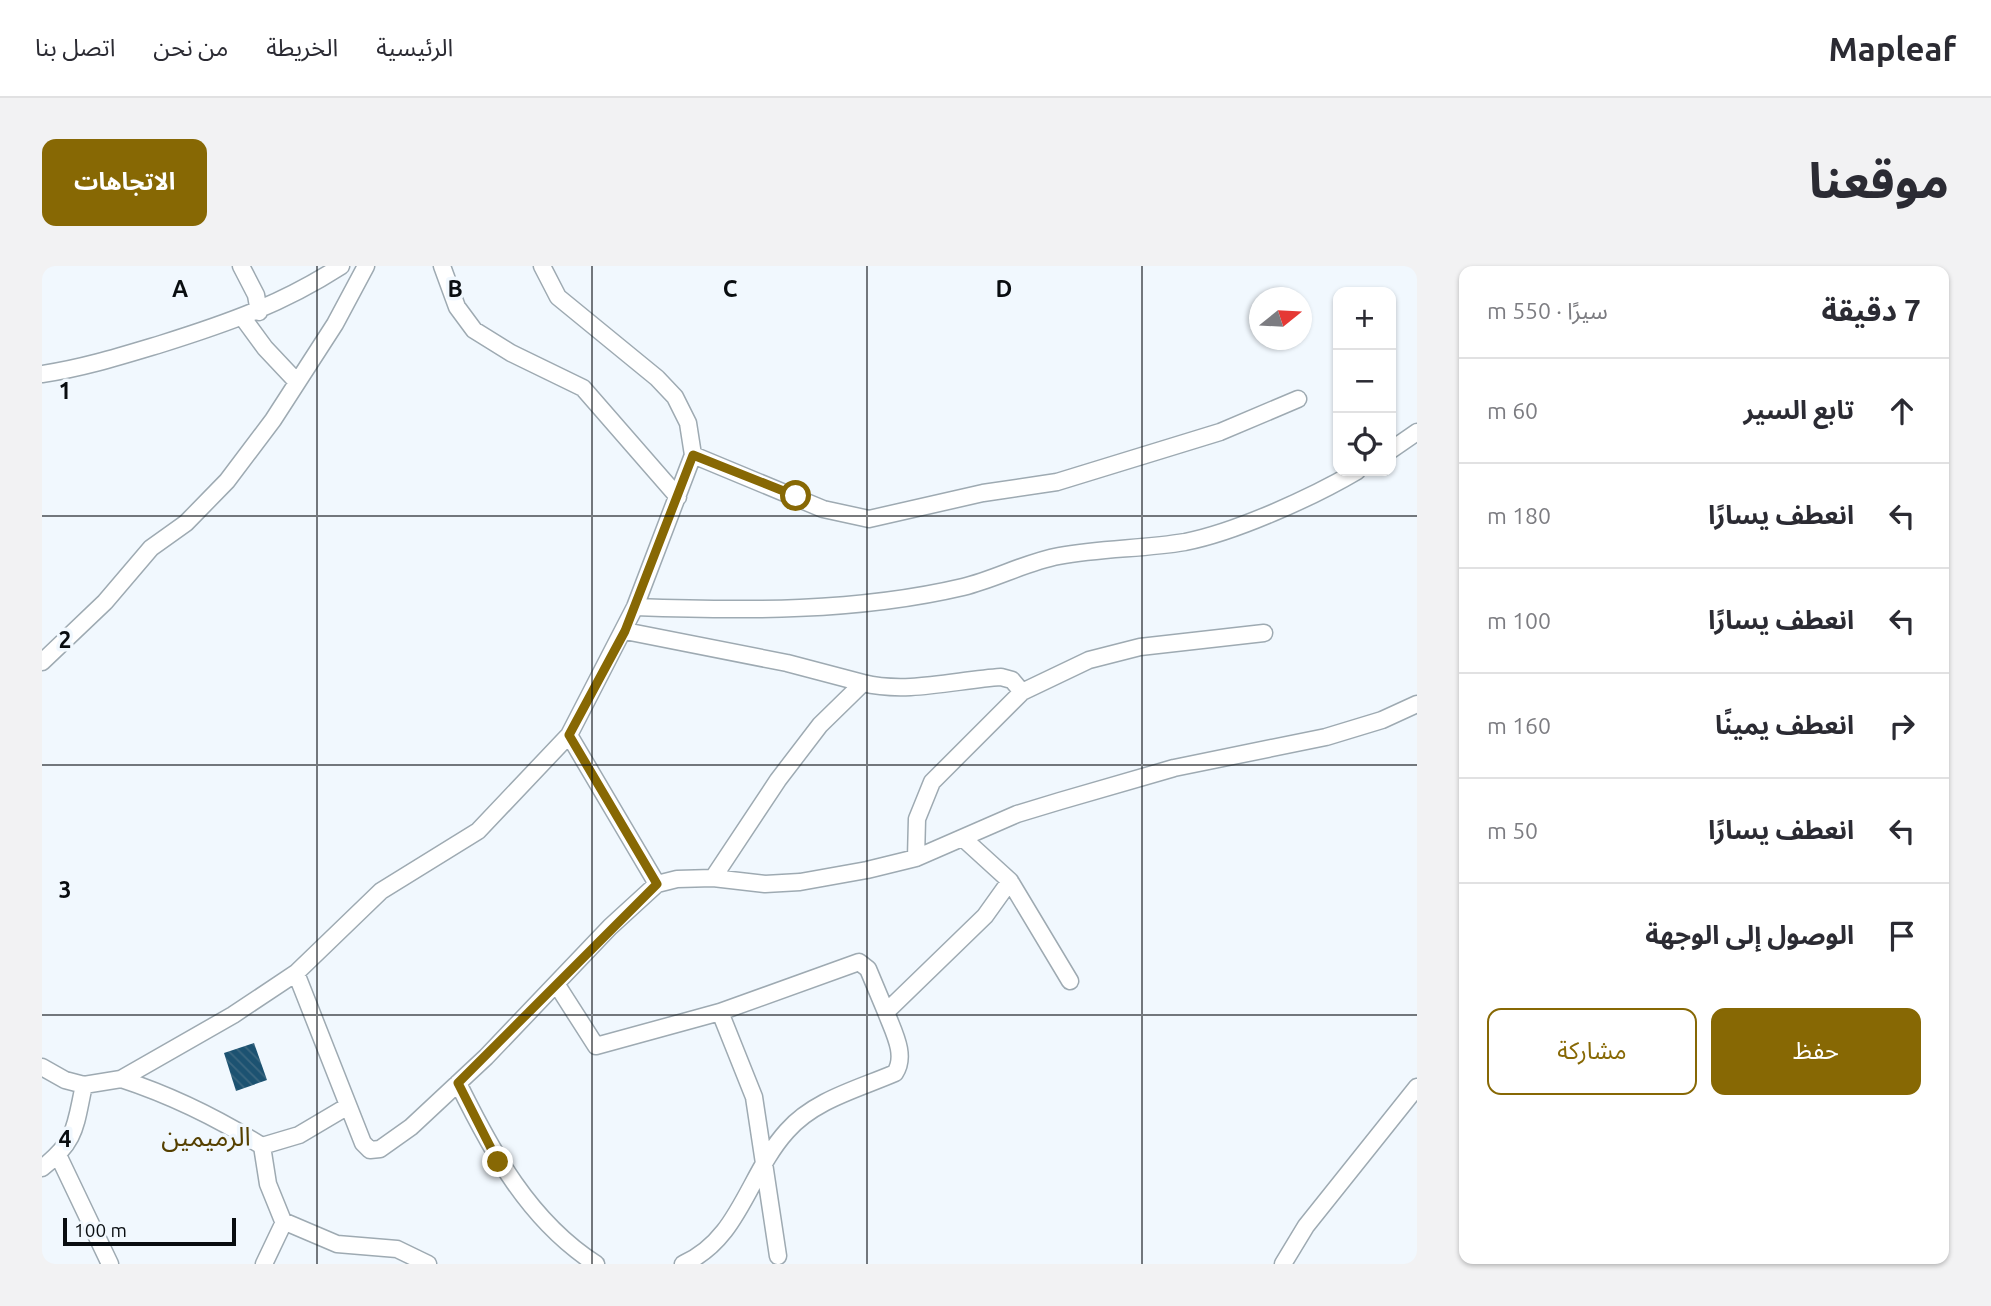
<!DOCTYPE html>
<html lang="ar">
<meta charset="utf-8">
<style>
body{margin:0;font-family:Ubuntu,"Noto Sans Arabic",sans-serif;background:#f2f2f3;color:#2b2b33;direction:rtl}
.controls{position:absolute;right:21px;top:21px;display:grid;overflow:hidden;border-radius:14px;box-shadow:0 2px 5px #0004}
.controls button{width:63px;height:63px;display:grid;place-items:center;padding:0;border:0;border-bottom:2px solid #e1e1e2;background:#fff;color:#2b2b33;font:35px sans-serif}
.compass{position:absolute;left:1207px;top:21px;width:63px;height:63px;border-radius:50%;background:#fff;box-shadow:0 2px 5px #0004;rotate:72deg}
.scale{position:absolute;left:21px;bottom:18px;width:173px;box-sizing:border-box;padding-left:7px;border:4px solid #090d10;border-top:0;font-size:19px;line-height:24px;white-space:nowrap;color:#090d10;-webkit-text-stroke:5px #f1f8fe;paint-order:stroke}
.stop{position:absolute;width:21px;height:21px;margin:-16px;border:5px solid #876804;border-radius:50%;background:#fff}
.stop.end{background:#876804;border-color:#fff;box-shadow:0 2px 7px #0008}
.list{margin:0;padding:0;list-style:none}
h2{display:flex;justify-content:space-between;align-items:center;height:91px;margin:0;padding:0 28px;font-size:30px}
h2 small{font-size:23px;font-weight:400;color:#7c7c81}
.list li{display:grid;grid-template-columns:46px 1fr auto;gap:21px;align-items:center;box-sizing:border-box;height:105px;padding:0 28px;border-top:2px solid #e1e1e2}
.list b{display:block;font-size:26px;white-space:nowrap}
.list em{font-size:23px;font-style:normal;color:#7c7c81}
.actions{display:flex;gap:14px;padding:21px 28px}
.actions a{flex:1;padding:16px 0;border:2px solid #876804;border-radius:14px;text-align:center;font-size:24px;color:#876804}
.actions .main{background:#876804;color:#fff}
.icon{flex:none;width:38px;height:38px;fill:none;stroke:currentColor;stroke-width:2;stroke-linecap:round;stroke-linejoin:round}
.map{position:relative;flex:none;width:1375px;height:998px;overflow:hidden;direction:ltr;border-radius:14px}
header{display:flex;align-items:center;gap:42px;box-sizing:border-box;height:98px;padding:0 35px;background:#fff;border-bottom:2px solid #e1e1e2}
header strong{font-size:33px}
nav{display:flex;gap:38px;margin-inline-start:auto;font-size:24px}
.intro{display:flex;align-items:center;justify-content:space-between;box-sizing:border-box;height:168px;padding:0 42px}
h1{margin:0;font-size:49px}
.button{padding:18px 32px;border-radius:14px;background:#876804;color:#fff;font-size:24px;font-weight:700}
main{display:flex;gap:42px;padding:0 42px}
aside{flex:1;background:#fff;border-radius:14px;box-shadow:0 2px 5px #0004}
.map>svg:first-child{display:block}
.building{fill:url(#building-back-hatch)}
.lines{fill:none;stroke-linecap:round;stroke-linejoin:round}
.minor-casing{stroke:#9eaab2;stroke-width:19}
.minor{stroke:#fff;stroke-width:16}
.route{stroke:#876804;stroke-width:9}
.grid{fill:none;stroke:#090d10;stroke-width:2;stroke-opacity:0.55}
.labels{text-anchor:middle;stroke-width:7;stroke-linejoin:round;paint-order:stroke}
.quarter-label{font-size:26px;fill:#554000;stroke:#f1f8fe}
.grid-label{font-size:23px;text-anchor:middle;font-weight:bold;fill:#090d10;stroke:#f1f8fe;stroke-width:7;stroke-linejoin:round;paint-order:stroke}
</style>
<header>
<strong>Mapleaf</strong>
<nav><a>الرئيسية</a><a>الخريطة</a><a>من نحن</a><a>اتصل بنا</a></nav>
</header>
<div class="intro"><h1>موقعنا</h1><a class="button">الاتجاهات</a></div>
<main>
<aside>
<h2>7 دقيقة<small>سيرًا · 550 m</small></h2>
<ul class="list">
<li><svg class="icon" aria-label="ahead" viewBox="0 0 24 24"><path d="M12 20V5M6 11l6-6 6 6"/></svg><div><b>تابع السير</b></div><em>60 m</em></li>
<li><svg class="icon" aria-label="left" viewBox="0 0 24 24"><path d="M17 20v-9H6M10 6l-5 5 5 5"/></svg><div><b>انعطف يسارًا</b></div><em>180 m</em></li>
<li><svg class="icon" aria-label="left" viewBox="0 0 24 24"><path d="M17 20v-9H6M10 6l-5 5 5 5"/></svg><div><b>انعطف يسارًا</b></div><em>100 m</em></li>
<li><svg class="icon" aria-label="right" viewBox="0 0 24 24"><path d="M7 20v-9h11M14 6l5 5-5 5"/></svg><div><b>انعطف يمينًا</b></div><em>160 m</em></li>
<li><svg class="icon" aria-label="left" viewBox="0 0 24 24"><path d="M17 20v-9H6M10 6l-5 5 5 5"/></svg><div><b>انعطف يسارًا</b></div><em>50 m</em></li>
<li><svg class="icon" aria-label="arrive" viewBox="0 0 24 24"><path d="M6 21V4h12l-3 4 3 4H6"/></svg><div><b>الوصول إلى الوجهة</b></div></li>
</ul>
<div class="actions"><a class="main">حفظ</a><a>مشاركة</a></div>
</aside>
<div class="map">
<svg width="1375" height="998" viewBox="0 0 1375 998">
<defs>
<pattern id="building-back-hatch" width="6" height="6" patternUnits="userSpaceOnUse" patternTransform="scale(1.75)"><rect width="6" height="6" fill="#1c5271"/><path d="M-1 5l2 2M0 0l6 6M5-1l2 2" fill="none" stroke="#3b667f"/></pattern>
</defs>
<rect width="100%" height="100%" fill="#f1f8fe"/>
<!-- building -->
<path class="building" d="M212,777L225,814L194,825L182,787Z"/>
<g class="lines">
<defs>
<path id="minor" d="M199,0L214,29L217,46
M400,0L415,41L432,64L469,87L541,122L636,231
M201,52L223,82L255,116
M0,108C41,102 79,90 119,78C186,57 240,38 299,0
M1349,184L1375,166
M651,189L781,243L827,253L941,227L1015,216L1178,166L1256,133
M593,341C702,345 815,346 921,321C954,313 984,296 1017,290C1059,282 1102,283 1143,276C1194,266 1271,231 1315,205
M583,365L745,397L821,417L778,459L736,514L671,612
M0,396L63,336L109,282L144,257L185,215L231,154L293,58L324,0
M821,417C865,428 914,414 959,411L970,414L980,426L890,516L875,553L874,592
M980,426L1047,394L1098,381L1222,367
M527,469L615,618
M968,615L1028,715
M254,707L321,877L328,884L338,883L369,861L444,791L568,661L615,618L635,613L671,612L723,618L758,616L825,604L874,592L975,548L1018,535L1132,502L1284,471L1340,454L1375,438
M515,719L554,780L678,746L712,831L736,990
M678,746L817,696L826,703L844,746
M0,801L23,814L42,819L79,813L191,749L254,707L339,625L436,565L527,469L593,341L651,189L646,157L633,131L615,112L516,31L500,0
M79,813C128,829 177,853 220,880L257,869L306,840
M416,817C450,886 487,955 554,998
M220,880L226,918L241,955L295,978L355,983L386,998
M16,889L68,998
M0,902C35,875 33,860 42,819
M222,998L242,956
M641,998C698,973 706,908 745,865C772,834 816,823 853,807C865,789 851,765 844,746L943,650L968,615L923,574
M1241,998L1264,960L1375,821"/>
</defs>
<!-- minor casing -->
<use href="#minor" class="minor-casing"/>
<!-- minor -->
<use href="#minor" class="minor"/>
</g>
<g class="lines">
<!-- route -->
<path class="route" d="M456,896L416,817L615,618L527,469L583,365L651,189L754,230"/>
</g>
<!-- grid -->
<path class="grid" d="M275,0V998M550,0V998M825,0V998M1100,0V998M0,250H1375M0,499H1375M0,749H1375"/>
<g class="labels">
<!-- quarter labels -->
<g class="quarter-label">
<text x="164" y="880">الرميمين</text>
</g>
</g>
<g class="grid-label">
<text x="138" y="31">A</text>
<text x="413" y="31">B</text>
<text x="688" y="31">C</text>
<text x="962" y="31">D</text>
<text x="23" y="133">1</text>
<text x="23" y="382">2</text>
<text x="23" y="632">3</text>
<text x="23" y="881">4</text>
</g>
</svg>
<div class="controls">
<button>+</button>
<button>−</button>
<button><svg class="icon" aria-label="locate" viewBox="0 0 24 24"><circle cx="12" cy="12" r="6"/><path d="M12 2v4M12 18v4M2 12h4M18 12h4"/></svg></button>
</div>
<svg class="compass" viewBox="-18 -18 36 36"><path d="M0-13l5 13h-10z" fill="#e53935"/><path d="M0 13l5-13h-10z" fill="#7c7c81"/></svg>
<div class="scale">100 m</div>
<div class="stop" style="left:754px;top:230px"></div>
<div class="stop end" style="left:456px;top:896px"></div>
</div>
</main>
